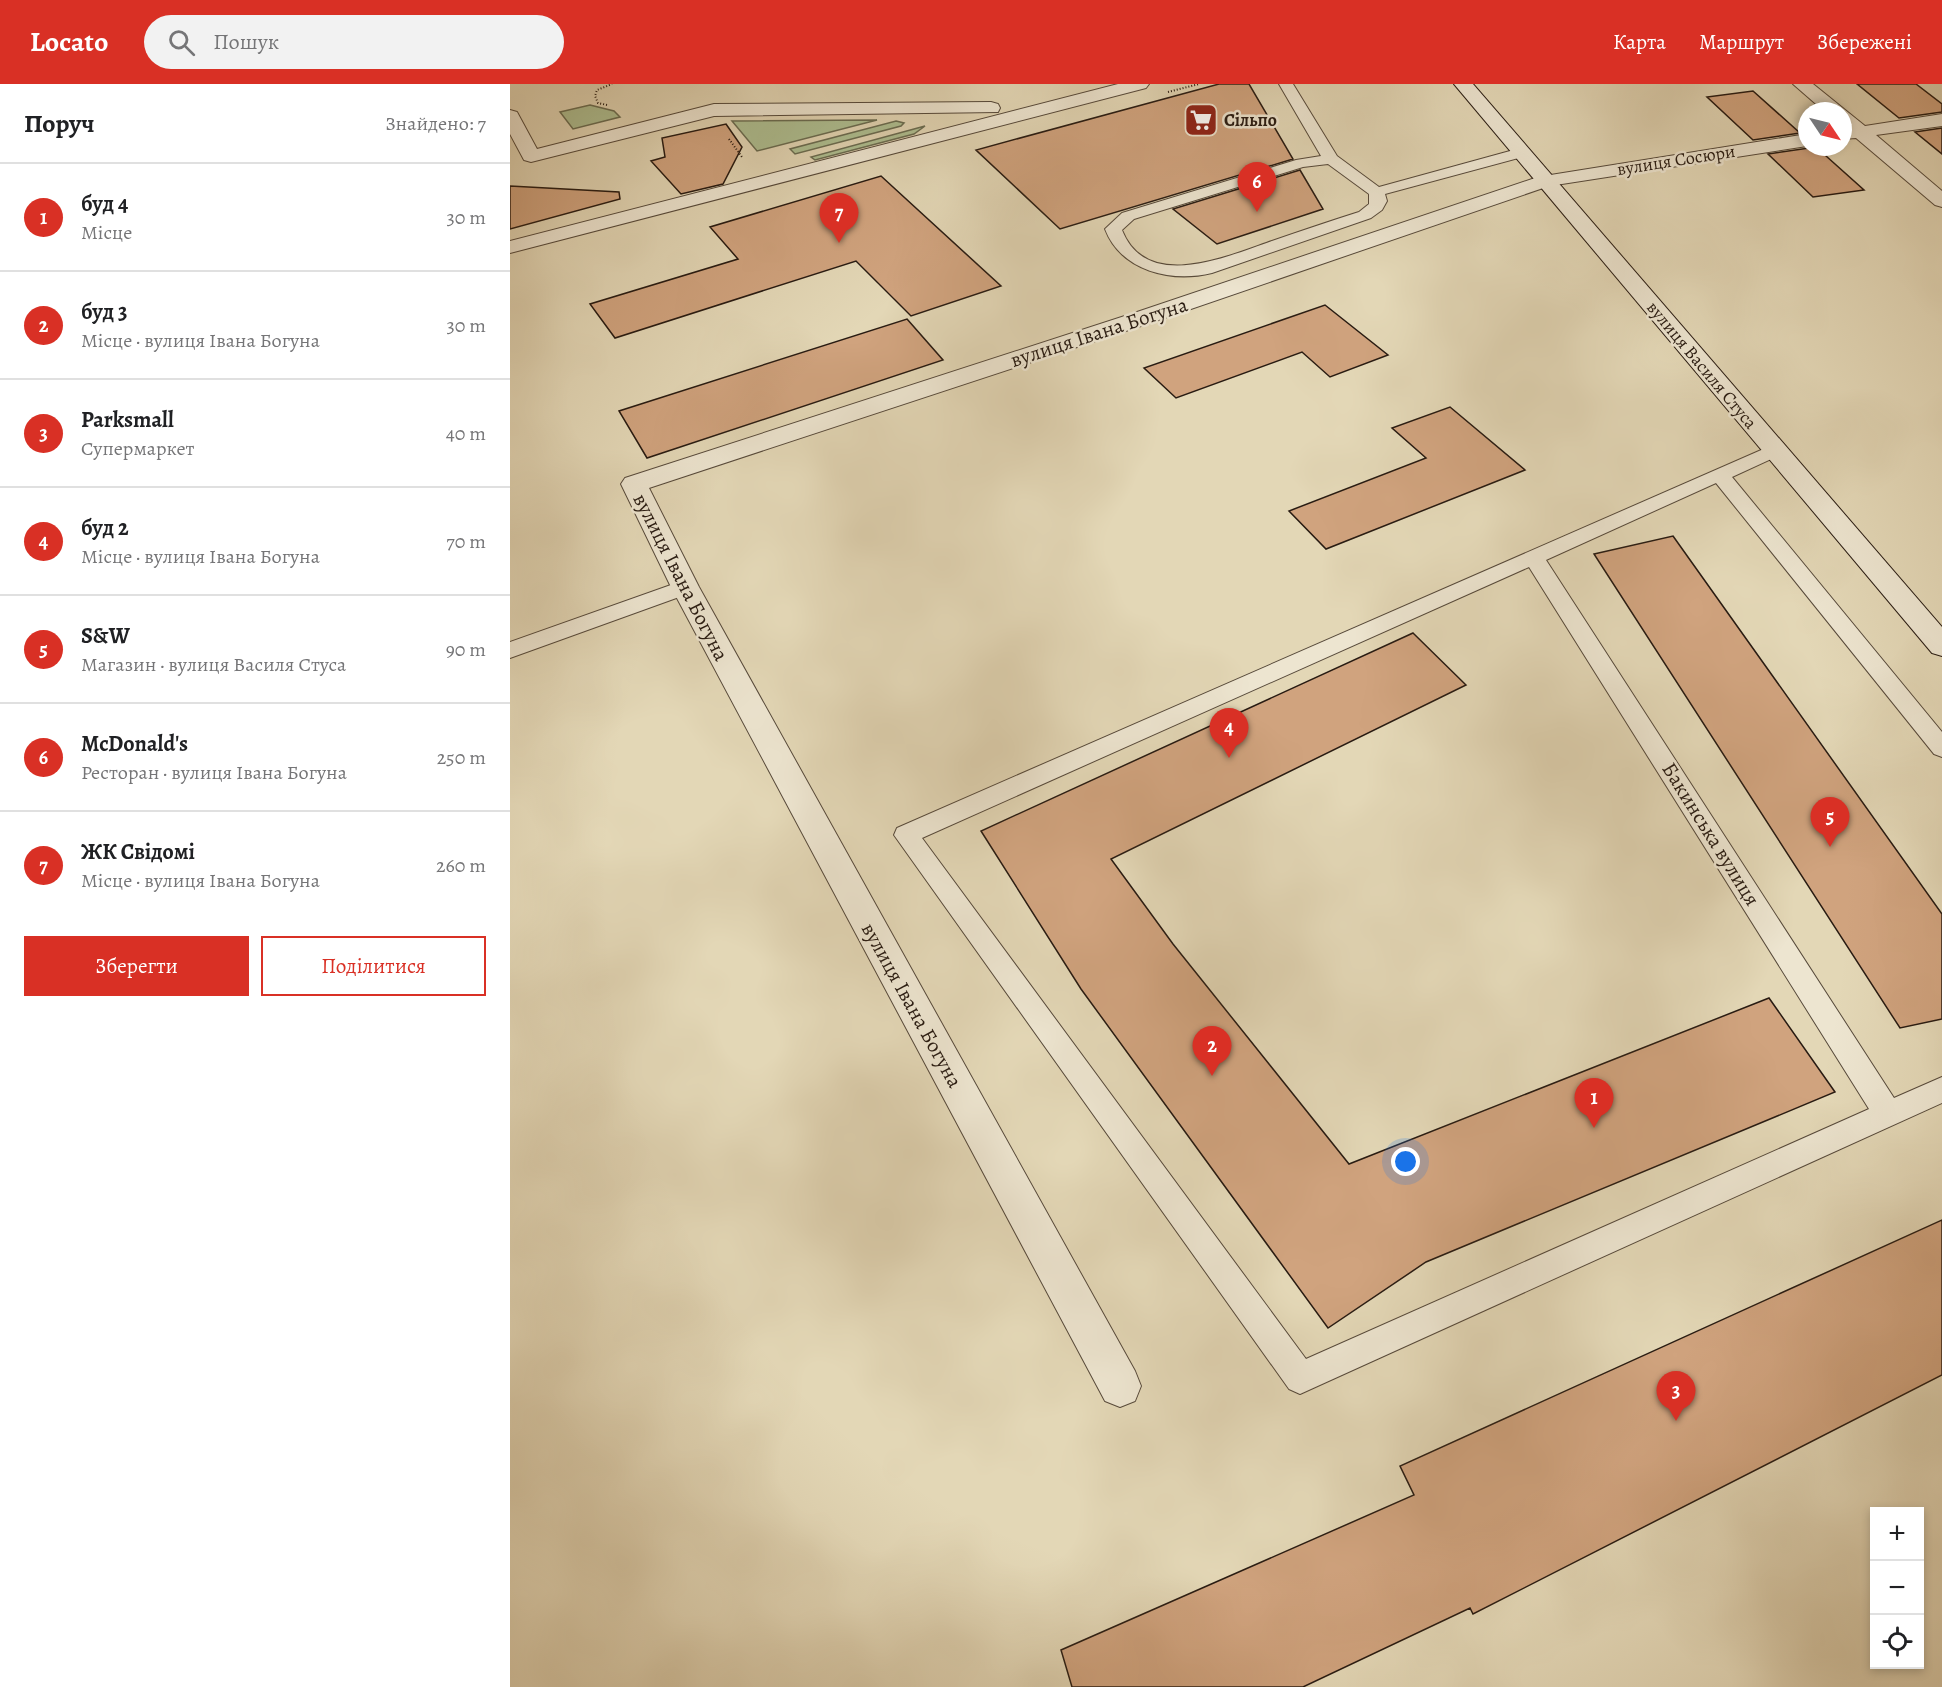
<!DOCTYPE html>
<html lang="uk">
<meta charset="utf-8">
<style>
body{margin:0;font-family:Alegreya,serif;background:#f2f2f2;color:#202124}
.controls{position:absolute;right:18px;bottom:18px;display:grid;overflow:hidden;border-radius:0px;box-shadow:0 3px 9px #0003}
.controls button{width:54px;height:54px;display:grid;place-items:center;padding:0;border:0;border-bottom:2px solid #e0e0e0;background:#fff;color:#202124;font:30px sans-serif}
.compass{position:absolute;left:1288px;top:18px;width:54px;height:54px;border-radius:50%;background:#fff;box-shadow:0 3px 9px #0003;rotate:125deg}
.you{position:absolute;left:896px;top:1078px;width:21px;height:21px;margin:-15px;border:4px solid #fff;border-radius:50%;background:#1a73e8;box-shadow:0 0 0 9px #1a73e833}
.badge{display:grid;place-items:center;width:39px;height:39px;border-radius:50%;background:#d93025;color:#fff;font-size:20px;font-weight:700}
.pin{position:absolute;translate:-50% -50px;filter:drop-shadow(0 2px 3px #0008)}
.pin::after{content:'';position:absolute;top:32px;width:21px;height:18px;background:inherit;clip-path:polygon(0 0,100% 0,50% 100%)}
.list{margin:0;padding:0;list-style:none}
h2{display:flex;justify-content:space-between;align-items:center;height:78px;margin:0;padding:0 24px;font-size:26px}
h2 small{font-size:20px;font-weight:400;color:#757577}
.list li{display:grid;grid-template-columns:39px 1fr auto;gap:18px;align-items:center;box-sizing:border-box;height:108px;padding:0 24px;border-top:2px solid #e0e0e0}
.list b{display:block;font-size:22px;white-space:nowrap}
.list p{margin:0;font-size:20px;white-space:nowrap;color:#757577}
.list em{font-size:20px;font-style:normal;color:#757577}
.actions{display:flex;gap:12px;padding:18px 24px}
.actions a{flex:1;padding:14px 0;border:2px solid #d93025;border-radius:0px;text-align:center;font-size:21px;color:#d93025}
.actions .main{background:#d93025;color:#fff}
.icon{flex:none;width:33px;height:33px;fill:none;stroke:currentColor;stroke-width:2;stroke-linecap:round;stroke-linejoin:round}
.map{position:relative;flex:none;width:1432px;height:1603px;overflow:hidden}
header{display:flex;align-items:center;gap:36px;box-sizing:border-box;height:84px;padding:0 30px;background:#d93025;color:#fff}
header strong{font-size:28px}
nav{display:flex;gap:33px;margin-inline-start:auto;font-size:21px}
.search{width:420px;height:54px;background:#f2f2f2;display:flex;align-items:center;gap:15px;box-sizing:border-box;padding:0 21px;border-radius:33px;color:#757577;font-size:22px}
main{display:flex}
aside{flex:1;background:#fff}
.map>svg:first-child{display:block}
.green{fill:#aebf92;stroke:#6b6d52;stroke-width:1.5}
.building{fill:#d0a37e;stroke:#281b12;stroke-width:1.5}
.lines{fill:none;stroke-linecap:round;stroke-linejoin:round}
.service-casing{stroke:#574a3b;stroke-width:2}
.minor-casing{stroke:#574a3b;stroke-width:2}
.secondary-casing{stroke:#281b12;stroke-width:2}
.path{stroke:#281b12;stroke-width:2;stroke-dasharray:1 2;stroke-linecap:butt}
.service{fill:#ede5d0;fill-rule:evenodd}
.minor{fill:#ede5d0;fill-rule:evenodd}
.secondary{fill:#ede5d0;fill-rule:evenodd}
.labels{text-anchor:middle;stroke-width:5;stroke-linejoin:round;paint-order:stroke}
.far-poi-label{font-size:18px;font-weight:bold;fill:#281b12;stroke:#ede5d0;text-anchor:start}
.far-street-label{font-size:18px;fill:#281b12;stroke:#ede5d0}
.street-label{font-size:21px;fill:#281b12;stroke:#ede5d0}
</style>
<header>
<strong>Locato</strong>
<div class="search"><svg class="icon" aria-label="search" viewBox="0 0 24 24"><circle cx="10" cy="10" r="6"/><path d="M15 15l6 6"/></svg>Пошук</div>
<nav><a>Карта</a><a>Маршрут</a><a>Збережені</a></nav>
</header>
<main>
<aside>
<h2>Поруч<small>Знайдено: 7</small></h2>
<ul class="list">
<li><span class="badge">1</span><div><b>буд 4</b><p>Місце</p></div><em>30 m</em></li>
<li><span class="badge">2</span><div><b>буд 3</b><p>Місце · вулиця Івана Богуна</p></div><em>30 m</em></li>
<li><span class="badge">3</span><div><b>Parksmall</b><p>Супермаркет</p></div><em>40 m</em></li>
<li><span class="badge">4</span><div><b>буд 2</b><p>Місце · вулиця Івана Богуна</p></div><em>70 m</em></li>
<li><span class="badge">5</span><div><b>S&amp;W</b><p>Магазин · вулиця Василя Стуса</p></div><em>90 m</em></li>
<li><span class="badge">6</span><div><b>McDonald's</b><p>Ресторан · вулиця Івана Богуна</p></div><em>250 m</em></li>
<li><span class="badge">7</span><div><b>ЖК Свідомі</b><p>Місце · вулиця Івана Богуна</p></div><em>260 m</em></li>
</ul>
<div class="actions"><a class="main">Зберегти</a><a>Поділитися</a></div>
</aside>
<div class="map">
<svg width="1432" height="1603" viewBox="0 0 1432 1603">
<rect width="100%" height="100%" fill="#e3d7b6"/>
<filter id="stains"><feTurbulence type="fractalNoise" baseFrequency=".00333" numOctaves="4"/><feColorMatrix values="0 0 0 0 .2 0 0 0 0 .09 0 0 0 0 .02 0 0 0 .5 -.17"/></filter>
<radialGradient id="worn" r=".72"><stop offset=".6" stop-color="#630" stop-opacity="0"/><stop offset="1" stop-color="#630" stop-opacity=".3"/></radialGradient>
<!-- green -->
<path class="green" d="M80,21L104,27L110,33L63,45L50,28Z
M367,36L247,67L222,37Z
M386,37L394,39L391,42L285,70L280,65Z
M415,42L404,50L305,76L301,73Z"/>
<!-- building -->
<path class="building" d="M709,0H739L783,75L550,145L466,66Z
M1347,0H1406L1432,20V28L1389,34Z
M1243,7L1290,49L1243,56L1197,13Z
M216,40L232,63L213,100L171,110L141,77L155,73L152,54Z
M1432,44V70L1405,48Z
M1306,63L1354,106L1303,113L1258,70Z
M790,86L813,125L707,160L663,125Z
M371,92L491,202L401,232L346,177L105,254L80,220L228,175L200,143Z
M0,102L109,108L110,115L0,145Z
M815,221L878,271L820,293L792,268L666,314L634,284Z
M397,235L433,276L137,374L109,327Z
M940,323L1015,386L816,465L779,427L916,374L882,344Z
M1163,452L1432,830V935L1390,944L1084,470Z
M903,549L956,601L601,775L663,860L839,1080L1259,914L1325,1008L916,1178L818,1244L571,905L471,747Z
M1432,1136V1291L963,1530L960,1524L793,1603H562L551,1566L904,1411L890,1382Z"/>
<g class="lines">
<defs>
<path id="service" d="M769,0H783L827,72L869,103L1011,64L1019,69L1016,72L875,110L877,117L872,126L861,134L702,189C661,199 611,187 595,145L612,129L786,76L811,72ZM818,80L859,110V120L849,128C820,137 791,147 762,157C718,172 637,209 612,146L624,135L793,83Z
M1265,360L1272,362L1275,366L1272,370L1222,393L1432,648V673L1424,670L1206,399L1036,476L1384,1014L1432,993V1019L801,1305L790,1310L779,1305L384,751L387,744ZM1019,483L1359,1025L796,1275L412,754Z
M175,496L183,498L186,503L183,508L0,574V558Z"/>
<path id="minor" d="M608,0H639L636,4L0,169V157Z
M1283,0H1303L1355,42L1432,30V42L1366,51L1432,107V123L1425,121L1346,54L1333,55V27H1314Z
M481,18L488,20L490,24L488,28L204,32L21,78L14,76L0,50V26L7,28L27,65L204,20Z
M1297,50V62L1039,102L643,238L139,404L189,503L625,1287L631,1302L625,1317L610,1323L595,1317L161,503L111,400L115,394L627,228L1028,93Z"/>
<path id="secondary" d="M944,0H963L1432,543V572L1422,569Z"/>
</defs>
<!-- service casing -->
<use href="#service" class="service-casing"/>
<!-- minor casing -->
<use href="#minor" class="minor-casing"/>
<!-- secondary casing -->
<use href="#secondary" class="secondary-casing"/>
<!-- path -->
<path class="path" d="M658,8L689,0
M97,21L88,19L85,12L87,6L102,0
M219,55L232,73"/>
<!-- service -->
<use href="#service" class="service"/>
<!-- minor -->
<use href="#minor" class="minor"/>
<!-- secondary -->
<use href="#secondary" class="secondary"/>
</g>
<!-- icons -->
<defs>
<symbol id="supermarket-square" viewBox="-11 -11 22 22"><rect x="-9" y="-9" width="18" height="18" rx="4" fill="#8f2418" stroke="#ede5d0"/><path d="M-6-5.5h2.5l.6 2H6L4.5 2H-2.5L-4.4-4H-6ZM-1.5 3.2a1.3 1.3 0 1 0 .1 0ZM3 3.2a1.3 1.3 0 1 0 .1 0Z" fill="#fff"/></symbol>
</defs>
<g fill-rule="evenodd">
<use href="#supermarket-square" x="672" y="17" width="38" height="38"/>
</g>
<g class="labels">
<!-- far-poi labels -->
<g class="far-poi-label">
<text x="714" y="42">Сільпо</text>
</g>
<!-- far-street labels -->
<g class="far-street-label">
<text transform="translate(1166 76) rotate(-9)" y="6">вулиця Сосюри</text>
<text transform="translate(1192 281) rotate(50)" y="6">вулиця Василя Стуса</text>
</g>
<!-- street labels -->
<g class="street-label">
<text transform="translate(589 248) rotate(-18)" y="7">вулиця Івана Богуна</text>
<text transform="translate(171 493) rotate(63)" y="7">вулиця Івана Богуна</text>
<text transform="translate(1201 750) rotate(58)" y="7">Бакинська вулиця</text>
<text transform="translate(402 921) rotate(61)" y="7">вулиця Івана Богуна</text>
</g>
</g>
<rect width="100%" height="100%" filter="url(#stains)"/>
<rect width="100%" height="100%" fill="url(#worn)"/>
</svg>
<div class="controls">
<button>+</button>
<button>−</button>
<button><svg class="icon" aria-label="locate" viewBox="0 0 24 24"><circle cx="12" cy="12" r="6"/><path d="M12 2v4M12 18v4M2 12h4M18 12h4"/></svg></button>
</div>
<svg class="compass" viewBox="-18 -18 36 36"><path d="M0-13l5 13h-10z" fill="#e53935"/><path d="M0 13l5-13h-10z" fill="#757577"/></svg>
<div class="you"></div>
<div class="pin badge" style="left:1084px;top:1044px">1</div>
<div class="pin badge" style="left:702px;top:992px">2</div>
<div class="pin badge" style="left:1166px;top:1337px">3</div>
<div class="pin badge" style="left:719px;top:674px">4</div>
<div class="pin badge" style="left:1320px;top:763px">5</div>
<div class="pin badge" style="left:747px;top:128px">6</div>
<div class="pin badge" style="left:329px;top:159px">7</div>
</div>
</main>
